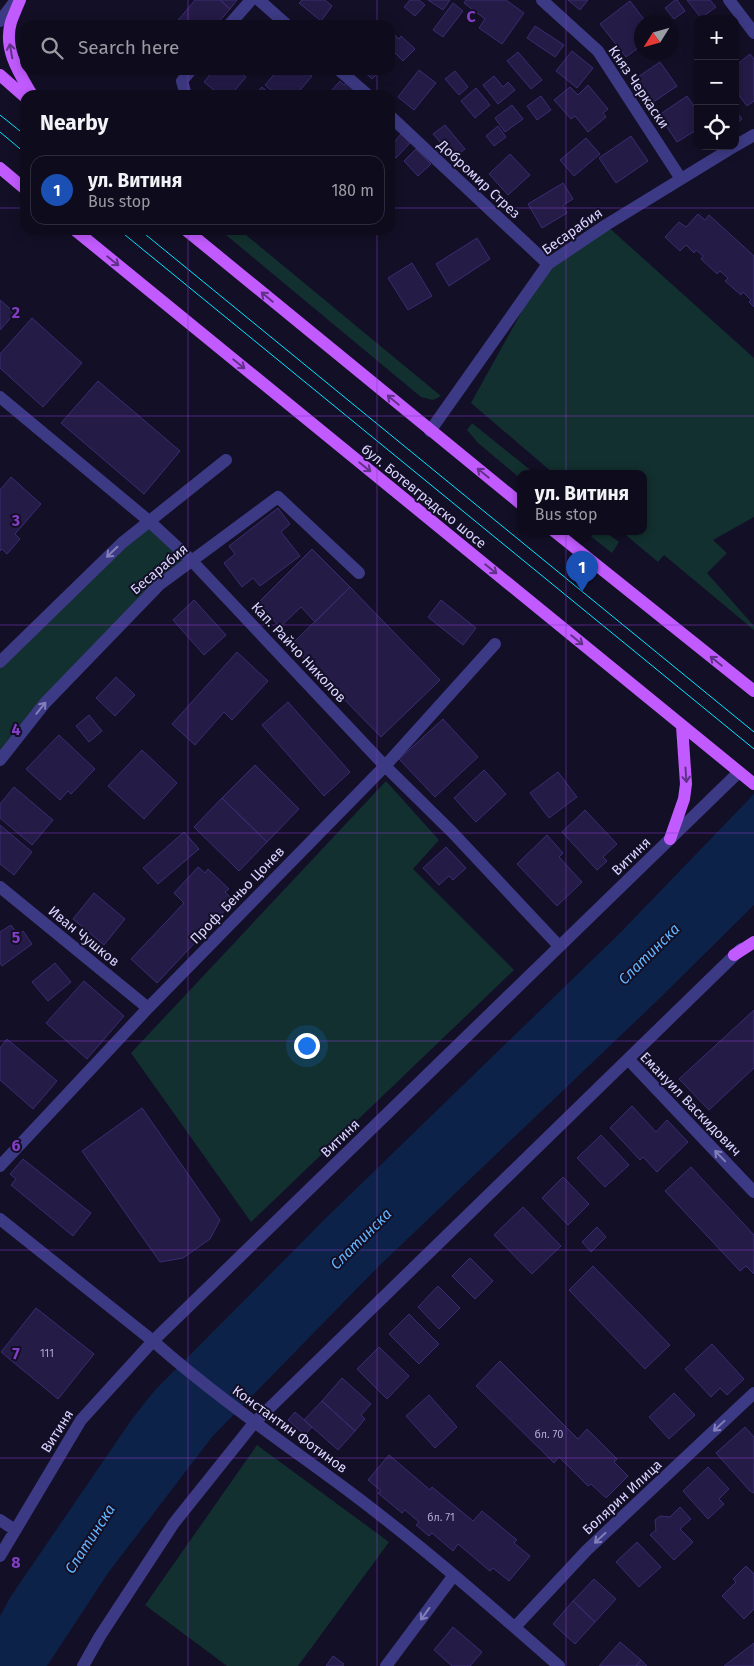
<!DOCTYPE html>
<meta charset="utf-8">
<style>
body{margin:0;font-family:"Fira Sans",sans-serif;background:#1c1929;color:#f1f3f6}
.controls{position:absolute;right:15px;top:15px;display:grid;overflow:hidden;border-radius:10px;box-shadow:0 2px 12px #0003}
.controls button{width:45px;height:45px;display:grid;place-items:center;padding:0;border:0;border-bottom:1px solid #2e2b3b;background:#0e0b1c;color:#f1f3f6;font:25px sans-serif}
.compass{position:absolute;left:634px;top:15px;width:45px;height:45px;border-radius:50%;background:#0e0b1c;box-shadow:0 2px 12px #0003;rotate:233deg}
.you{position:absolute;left:306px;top:1045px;width:18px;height:18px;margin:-12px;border:4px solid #fff;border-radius:50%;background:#1a73e8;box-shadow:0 0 0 8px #1a73e833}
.badge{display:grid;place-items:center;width:32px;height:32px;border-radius:50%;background:#0b8043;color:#fff;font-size:16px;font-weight:700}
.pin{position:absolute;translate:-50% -41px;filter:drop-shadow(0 1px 2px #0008)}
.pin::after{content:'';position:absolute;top:26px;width:18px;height:15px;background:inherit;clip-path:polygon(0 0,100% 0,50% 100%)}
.popup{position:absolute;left:517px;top:470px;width:130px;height:65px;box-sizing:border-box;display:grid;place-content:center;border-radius:10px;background:#0e0b1c;filter:drop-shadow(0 1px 4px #0005);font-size:16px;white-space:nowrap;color:#9b9ba3}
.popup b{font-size:19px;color:#f1f3f6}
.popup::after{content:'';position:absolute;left:50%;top:100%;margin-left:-10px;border:10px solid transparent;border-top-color:#0e0b1c}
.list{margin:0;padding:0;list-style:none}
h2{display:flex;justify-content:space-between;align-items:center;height:65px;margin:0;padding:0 20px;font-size:21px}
h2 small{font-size:16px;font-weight:400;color:#9b9ba3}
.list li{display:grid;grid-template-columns:32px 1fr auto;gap:15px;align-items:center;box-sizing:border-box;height:70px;margin:0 10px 10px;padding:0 10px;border:1px solid #2e2b3b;border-radius:15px}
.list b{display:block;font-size:19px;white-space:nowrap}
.list p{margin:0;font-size:16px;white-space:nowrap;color:#9b9ba3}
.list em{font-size:16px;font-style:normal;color:#9b9ba3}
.icon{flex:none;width:28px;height:28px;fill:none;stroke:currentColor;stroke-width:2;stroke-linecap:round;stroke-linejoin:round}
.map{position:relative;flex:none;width:754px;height:1666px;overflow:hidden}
.search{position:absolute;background:#0e0b1c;box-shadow:0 2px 12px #0003;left:20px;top:20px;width:375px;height:55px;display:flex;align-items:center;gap:12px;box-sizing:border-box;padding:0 18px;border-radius:15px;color:#9b9ba3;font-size:19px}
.panel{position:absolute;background:#0e0b1c;box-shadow:0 2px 12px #0003;left:20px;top:90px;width:375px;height:145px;border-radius:15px}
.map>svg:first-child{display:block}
.green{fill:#12302f}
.water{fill:#0c2248}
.building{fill:#241b47;stroke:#3b2d73}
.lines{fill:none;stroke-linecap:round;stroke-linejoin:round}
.minor{stroke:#3d3a85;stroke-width:12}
.major{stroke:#c25bff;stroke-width:12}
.tram{stroke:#00e5ff;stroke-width:1}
.oneway{stroke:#623188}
.oneway2{stroke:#837fbc}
.grid{fill:none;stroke:#843dc5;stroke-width:1;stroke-opacity:0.55}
.labels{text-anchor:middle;stroke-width:4;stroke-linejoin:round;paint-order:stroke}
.number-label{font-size:11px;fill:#aca6d1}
.street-label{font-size:14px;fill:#d9d4ff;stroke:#130f26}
.water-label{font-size:15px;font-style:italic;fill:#62b6ff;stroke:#130f26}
.grid-label{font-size:16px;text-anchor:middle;font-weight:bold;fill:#843dc5;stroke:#130f26;stroke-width:4;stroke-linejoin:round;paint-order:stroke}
</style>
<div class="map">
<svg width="754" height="1666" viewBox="0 0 754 1666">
<rect width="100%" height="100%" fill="#130f26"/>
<!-- green -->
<path class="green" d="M606,225L754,358V517L713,540L727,553L707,573L754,626V630L664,555L658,562L621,531H643V473H553L471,403L548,264Z
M220,230H240L441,396L433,400L421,397Z
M472,423L534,473H521V479L478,443L467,430Z
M149,521L191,560L159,585L0,760V662Z
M584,531H604L619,542L612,553Z
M386,781L439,840L413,869L514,970L251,1222L131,1053Z
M257,1445L389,1542L298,1666H227L145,1605Z"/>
<!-- water -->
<path class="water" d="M754,794V905L660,998L377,1268L212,1437L108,1573L47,1666H0V1616L11,1596L132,1419L155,1390L329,1215L619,934Z"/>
<!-- building -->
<path class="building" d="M195,0H220L230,9L216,25H174Z
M220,0H237L230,9Z
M302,0H325L332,6L321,21L299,3Z
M410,0H419L425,5L415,16L404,7Z
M428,0H450L443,10Z
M466,0H506L524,13L502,44L479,28L485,19L464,3Z
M568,0H588L580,10Z
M675,0H677L685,11L674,19L665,8Z
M687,0H710L716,7L701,18Z
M630,1L646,22H642V45L626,57L600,24Z
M453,3L463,11L443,37L433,30Z
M535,26L564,45L555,57L527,38Z
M390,31L399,39L401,36L415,49L403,61L390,48Z
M572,51L593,68L577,88L556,71Z
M518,52L542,80L531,89L507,61Z
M750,54L754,59V101L747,106L735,90V66Z
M660,62L677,86L652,103L635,79Z
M214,70H237L246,77L231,95H220L204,82Z
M278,70H305L312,76L296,95H277L265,85Z
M362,70H381L372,79Z
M419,70L436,83L414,110L398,97Z
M455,71L468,87L459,95L445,79Z
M494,76L503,87L508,82L515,90L498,104L483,85Z
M350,79L359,95H335L331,91L340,81L344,85Z
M588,85L608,109L603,113L606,117L588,132L575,116L571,119L554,100L570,87L578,95Z
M262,87L272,95H255Z
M476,88L490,105L475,118L461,101Z
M541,96L551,110L537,120L527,106Z
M687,96L698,112V129L677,142L659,115Z
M512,105L523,119L505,132L495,118Z
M735,110L742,119L735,124Z
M445,125L465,149L454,158L433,134Z
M498,126L506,137L494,146L486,136Z
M401,134L410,143L396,158L390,152V147Z
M631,136L648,161L616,183L599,158Z
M586,138L600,154L574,176L560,160Z
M416,149L431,164L418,176L404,161Z
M510,154L530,175L508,195L489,174Z
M563,183L573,199L563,205L567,213L542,228L528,204Z
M698,214L705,220L709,215L754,256V307L749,302L751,300L743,292L741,295L725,281L728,278L720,271L717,274L701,259L703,256L696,250L694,253L686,245L680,251L665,237L679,222L686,227Z
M477,238L490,259L449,286L436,264Z
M412,263L432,296L408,310L388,278Z
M0,300L15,313L0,330Z
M32,318L82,363L43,407L0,368V354Z
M98,381L180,451L144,494L61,423Z
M11,477L41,504L15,534L20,539L7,554L2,549L0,551V490Z
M278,508L290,524L281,532L300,556L260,586L253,578L242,587L224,563L235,554L229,546Z
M312,549L350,587L315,622L301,607L280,627L257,604Z
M350,587L440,680L381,737L291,645Z
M194,600L226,635L204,655L173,620Z
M441,600L476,628L463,645L428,617Z
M237,652L268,681L232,720L224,712L195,745L172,724Z
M116,677L135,695L115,716L96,698Z
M288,702L350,772L324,796L262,725Z
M89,715L102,731L89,742L76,726Z
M443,719L478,757L435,797L399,759Z
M59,735L95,769L71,794L68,791L60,800L26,769Z
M142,750L177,783L144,819L108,786Z
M255,765L299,809L267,842L222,798Z
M484,770L506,794L476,822L454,798Z
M558,772L577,797L549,818L530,793Z
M14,787L53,820L32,845L0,818V804Z
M222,798L267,842L239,871L194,827Z
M585,810L617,844L603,857L607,861L597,870L562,832Z
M0,825L32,852L14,875L0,864Z
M184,832L199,849L158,884L143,868Z
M547,835L563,853L559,857L582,882L557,906L517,864Z
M446,847L466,868L453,880L449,876L439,885L423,868Z
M198,867L205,873L208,869L229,889L225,892L234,901L157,983L131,959L184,903L174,893Z
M94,893L125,919L104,945L73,919Z
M11,925L18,935L23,931L32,944L2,966L0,963V932Z
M55,963L71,982L48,1001L32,982Z
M84,981L124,1016L87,1059L46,1023Z
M754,1010V1068L709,1110L679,1079Z
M7,1039L57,1081L33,1109L0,1080V1048Z
M632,1106L656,1132L667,1120L688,1142L657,1172L643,1157L640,1160L610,1128Z
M142,1108L220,1220L210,1239L183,1258L160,1262L82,1151Z
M601,1135L629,1165L605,1187L577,1158Z
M23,1159L91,1213L73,1236L11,1185L16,1179L10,1174Z
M691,1167L754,1235V1274L746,1266L740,1271L665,1191Z
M563,1177L589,1204L568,1225L542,1198Z
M523,1207L561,1246L532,1274L494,1235Z
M597,1227L606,1237L591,1252L582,1242Z
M470,1258L493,1281L475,1299L452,1276Z
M593,1266L670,1345L645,1369L569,1290Z
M438,1286L460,1308L439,1329L418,1307Z
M36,1308L94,1354L58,1399L1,1352Z
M409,1314L439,1344L419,1364L389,1334Z
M712,1344L744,1379L727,1395L720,1388L711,1397L685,1369Z
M379,1347L409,1376L387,1399L357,1369Z
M500,1361L578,1439L587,1429L617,1459L614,1462L628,1476L606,1498L591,1484L588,1486L559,1457L554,1463L476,1386Z
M342,1378L371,1404L361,1415L365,1419L355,1431L322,1401Z
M674,1393L695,1415L669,1439L649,1417Z
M429,1395L457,1427L435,1448L406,1416Z
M322,1401L355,1431L338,1450L304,1420Z
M295,1412L312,1427L305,1435L288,1420Z
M745,1427L754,1437V1493L750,1491L716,1453Z
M389,1455L430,1490L432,1487L473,1521L482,1511L517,1540L514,1543L530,1556L509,1581L493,1568L490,1571L458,1544L453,1551L432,1533L429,1536L416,1525L419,1522L405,1510L402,1513L378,1493L381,1491L368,1480Z
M708,1467L729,1489L719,1499L724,1504L708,1519L683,1491Z
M680,1507L691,1519L680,1529L693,1542L674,1560L650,1535L656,1530L655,1520L660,1516L670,1517Z
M637,1542L661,1567L639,1587L616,1562Z
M746,1566L754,1574V1609L744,1619L722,1596L736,1582L733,1579Z
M594,1579L616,1599L595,1622L573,1601Z
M573,1601L595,1622L575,1644L553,1624Z
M453,1627L482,1652L470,1666H452L434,1650Z
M620,1642L641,1660L636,1666H599Z
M754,1643V1666H724Z
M333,1656L344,1664L343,1666H326Z
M641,1660L647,1666H636Z"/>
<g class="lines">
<!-- minor -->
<path class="minor" d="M259,0L287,25
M542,0L598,51L681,179
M729,0L754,33
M0,21L16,0
M229,25L251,0
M339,70L368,95
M186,95L182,81L191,70
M390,116L548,264
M735,146L754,135
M0,397L149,521L191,560L385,766L452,832L559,946
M430,431L548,264L606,225L735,146
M0,662L122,543L226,460
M0,760L45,703L159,585L278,497L359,573
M0,887L148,1008
M628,1059L754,1192
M0,1166L148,1008L385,766L495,644
M0,1219L153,1341C214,1395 281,1441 346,1489C420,1544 490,1606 559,1666
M0,1520L15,1530
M0,1556L81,1420L153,1341L739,772
M515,1627L587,1550L754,1393
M83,1666L100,1636L174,1523L254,1423L741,949
M386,1666L454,1575"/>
<!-- major -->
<path class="major" d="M20,0C17,7 14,14 11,22C3,49 19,73 32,95
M0,75L25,97
M0,168L25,189
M75,230L754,784
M186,230L521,504
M554,531L754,691
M670,839L684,799L686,784L682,726
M734,955L754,942"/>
<!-- tram -->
<path class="tram" d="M0,115L25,135
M0,132L25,153
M119,230L754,749
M140,230L754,732"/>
</g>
<!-- one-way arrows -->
<defs><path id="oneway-shaft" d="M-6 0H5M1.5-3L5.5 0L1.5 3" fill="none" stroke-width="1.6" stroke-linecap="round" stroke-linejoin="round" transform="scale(1.25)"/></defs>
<g class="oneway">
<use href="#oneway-shaft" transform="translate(11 51) rotate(-100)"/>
<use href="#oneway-shaft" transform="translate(113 261) rotate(39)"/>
<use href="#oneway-shaft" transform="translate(267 297) rotate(-140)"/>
<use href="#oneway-shaft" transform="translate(239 364) rotate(39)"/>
<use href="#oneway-shaft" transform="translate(393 400) rotate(-140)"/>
<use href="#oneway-shaft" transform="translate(365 467) rotate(39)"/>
<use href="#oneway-shaft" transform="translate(483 473) rotate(-141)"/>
<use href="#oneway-shaft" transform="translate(491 569) rotate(39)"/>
<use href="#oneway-shaft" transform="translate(577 640) rotate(39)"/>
<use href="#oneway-shaft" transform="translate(716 661) rotate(-141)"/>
<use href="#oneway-shaft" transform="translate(686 775) rotate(86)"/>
</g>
<g class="oneway2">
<use href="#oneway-shaft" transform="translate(112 552) rotate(136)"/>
<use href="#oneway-shaft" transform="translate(41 708) rotate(-51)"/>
<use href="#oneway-shaft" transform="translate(720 1156) rotate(-134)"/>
<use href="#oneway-shaft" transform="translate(719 1426) rotate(137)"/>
<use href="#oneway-shaft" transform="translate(600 1538) rotate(137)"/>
<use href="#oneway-shaft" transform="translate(425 1614) rotate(126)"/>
</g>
<!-- grid -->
<path class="grid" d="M188,0V25M377,0V25M566,0V1666M188,70V95M377,70V95M0,208H25M390,208H754M188,230V1666M377,230V1666M0,416H754M0,625H754M0,833H754M0,1041H754M0,1250H754M0,1458H754"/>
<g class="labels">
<!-- number labels -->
<g class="number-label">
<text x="47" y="1357">111</text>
<text x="549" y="1438">бл. 70</text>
<text x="441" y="1521">бл. 71</text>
</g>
<!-- street labels -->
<g class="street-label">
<text transform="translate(639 87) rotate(56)" y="5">Княз Черкаски</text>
<text transform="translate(479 179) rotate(43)" y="5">Добромир Стрез</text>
<text transform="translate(572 231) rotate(-35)" y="5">Бесарабия</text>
<text transform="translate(424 496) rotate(39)" y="5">бул. Ботевградско шосе</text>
<text transform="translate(159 569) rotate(-40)" y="5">Бесарабия</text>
<text transform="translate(299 652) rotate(47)" y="5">Кап. Райчо Николов</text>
<text transform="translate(631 856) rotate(-44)" y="5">Витиня</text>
<text transform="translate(237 895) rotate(-46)" y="5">Проф. Беньо Цонев</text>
<text transform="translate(84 936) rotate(39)" y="5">Иван Чушков</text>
<text transform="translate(691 1104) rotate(46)" y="5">Емануил Васкидович</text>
<text transform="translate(340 1138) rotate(-44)" y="5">Витиня</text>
<text transform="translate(290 1429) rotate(36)" y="5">Константин Фотинов</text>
<text transform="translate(57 1431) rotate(-58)" y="5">Витиня</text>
<text transform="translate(622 1497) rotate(-43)" y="5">Болярин Илица</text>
</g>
<!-- water labels -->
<g class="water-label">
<text transform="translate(649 954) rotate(-45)" y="5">Слатинска</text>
<text transform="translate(361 1239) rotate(-45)" y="5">Слатинска</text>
<text transform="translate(90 1539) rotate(-57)" y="5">Слатинска</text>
</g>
</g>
<g class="grid-label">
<text x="471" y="22">C</text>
<text x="16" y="318">2</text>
<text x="16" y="526">3</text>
<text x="16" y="735">4</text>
<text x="16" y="943">5</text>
<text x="16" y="1151">6</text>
<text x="16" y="1359">7</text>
<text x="16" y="1568">8</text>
</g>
</svg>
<div class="controls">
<button>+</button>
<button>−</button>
<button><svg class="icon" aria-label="locate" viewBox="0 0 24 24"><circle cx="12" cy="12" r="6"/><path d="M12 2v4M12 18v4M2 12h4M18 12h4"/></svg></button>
</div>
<svg class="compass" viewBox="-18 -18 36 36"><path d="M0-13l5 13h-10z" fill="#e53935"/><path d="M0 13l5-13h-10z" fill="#9b9ba3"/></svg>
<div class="you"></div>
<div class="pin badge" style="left:582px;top:592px;background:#1a4fb4">1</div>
<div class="popup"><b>ул. Витиня</b>Bus stop</div>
<div class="search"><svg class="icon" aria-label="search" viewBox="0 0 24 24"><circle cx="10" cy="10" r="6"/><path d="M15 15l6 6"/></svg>Search here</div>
<section class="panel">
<h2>Nearby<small></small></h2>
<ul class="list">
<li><span class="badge" style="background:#1a4fb4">1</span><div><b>ул. Витиня</b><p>Bus stop</p></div><em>180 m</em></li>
</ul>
</section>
</div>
